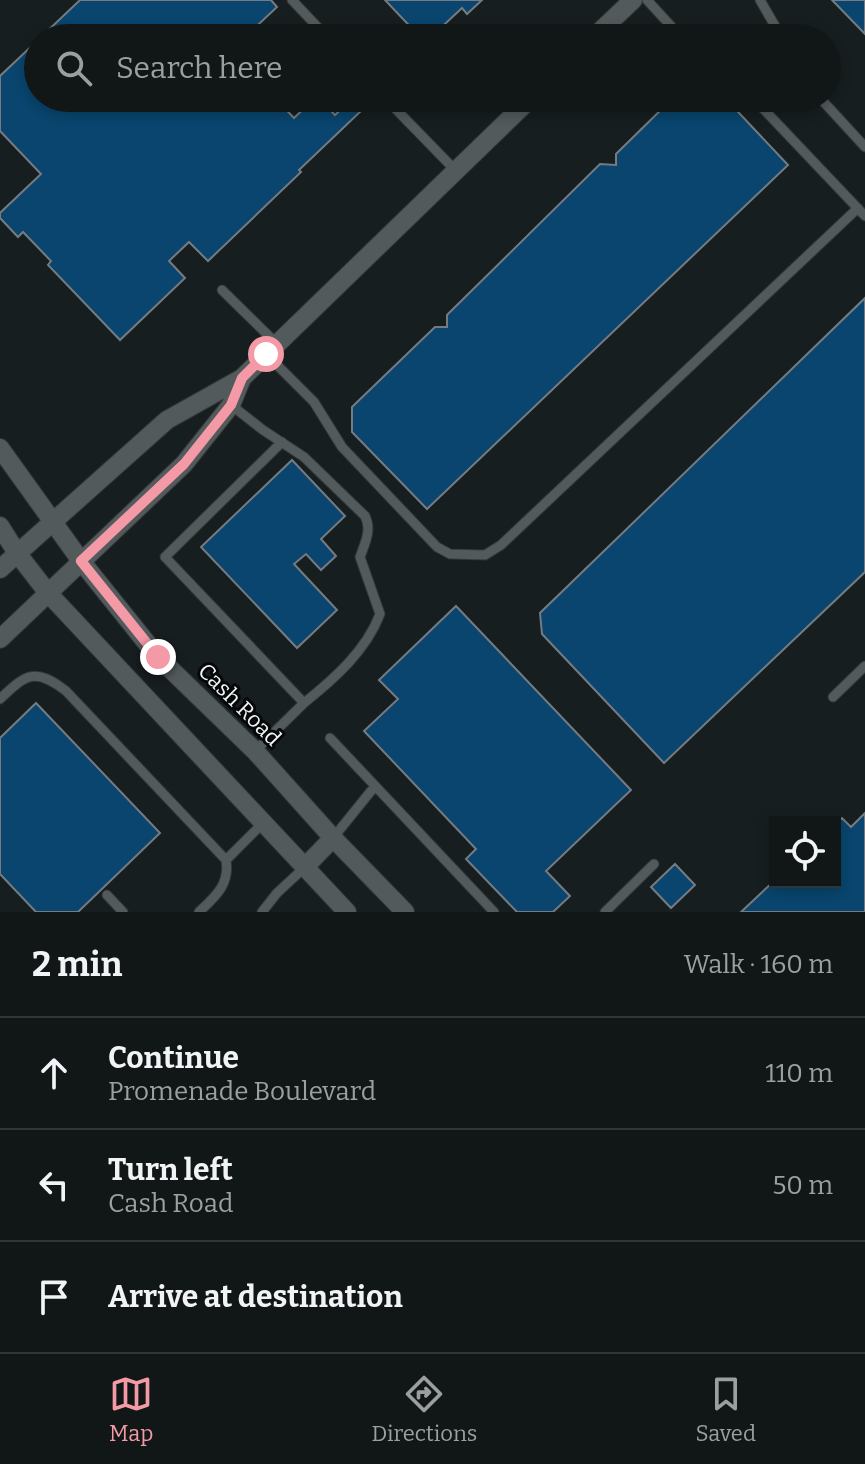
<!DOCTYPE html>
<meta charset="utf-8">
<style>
body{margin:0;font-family:Bitter,serif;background:#1a1f20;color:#f1f3f6}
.controls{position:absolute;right:24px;bottom:24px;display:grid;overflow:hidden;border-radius:0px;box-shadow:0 4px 12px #0003}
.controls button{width:72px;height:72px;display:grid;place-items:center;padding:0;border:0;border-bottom:2px solid #303536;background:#111617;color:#f1f3f6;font:40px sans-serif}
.stop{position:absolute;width:24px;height:24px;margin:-18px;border:6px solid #f49aa6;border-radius:50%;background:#fff}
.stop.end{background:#f49aa6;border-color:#fff;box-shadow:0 2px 8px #0008}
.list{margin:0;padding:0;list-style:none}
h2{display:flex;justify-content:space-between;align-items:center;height:104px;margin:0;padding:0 32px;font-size:34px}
h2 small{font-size:26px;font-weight:400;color:#9c9fa1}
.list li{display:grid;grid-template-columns:52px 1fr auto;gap:24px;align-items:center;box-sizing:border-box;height:112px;padding:0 32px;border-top:2px solid #303536}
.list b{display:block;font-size:30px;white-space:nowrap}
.list p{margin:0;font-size:26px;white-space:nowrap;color:#9c9fa1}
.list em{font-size:26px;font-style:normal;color:#9c9fa1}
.icon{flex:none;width:44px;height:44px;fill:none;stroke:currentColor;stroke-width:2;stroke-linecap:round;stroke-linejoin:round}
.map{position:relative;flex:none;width:865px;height:912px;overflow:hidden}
.search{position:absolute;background:#111617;box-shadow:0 4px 12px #0003;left:24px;right:24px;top:24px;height:88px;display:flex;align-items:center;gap:20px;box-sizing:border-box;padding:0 28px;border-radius:44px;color:#9c9fa1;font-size:30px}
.sheet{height:440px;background:#111617}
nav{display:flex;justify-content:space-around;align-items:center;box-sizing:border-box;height:112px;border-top:2px solid #303536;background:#111617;font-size:22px;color:#9c9fa1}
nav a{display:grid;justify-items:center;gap:4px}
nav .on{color:#f49aa6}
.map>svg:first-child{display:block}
.building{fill:#09456e;stroke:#757b80;stroke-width:2}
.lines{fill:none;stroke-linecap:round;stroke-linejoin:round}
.lane-casing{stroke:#333738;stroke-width:11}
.street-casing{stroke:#333738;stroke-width:20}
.lane{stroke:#525a5c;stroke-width:9}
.street{stroke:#525a5c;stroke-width:18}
.route{stroke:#f49aa6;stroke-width:10}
.labels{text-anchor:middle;stroke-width:6;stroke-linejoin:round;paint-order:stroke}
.street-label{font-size:22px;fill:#f1f5f6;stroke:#050708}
</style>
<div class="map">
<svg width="865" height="912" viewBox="0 0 865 912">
<rect width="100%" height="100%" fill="#171e1f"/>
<!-- building -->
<path class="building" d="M80,0H271L277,7L244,38H40Z
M385,0H482L467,14L462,8L430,38H421Z
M832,0H865V34Z
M38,40V98H275L294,118L315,98H319L335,115L351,100L361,111L299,170L301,172L208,261L189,242L169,261L185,278L120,340L48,265L51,261L23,232L18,237L0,218V213L41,174L0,131V76Z
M673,98H725L788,165L427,509L352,432V407L435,327H447V315L600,164L616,165V154Z
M865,298V572L664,763L542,634L540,613Z
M292,460L345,516L321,539L336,556L321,570L306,554L294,564L337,610L297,648L201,547Z
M456,606L631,790L546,871L570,896L553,912H517L466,859L476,849L364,731L398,699L379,680Z
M36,703L160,833L78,912H36L0,874V738Z
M865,813V912H741L775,880V882H835V824L842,818L851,827Z
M675,864L695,885L671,908L651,887Z"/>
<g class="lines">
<defs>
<path id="lane" d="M292,0L328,38
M647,0L682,38
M760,0L782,38
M385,98L456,171
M753,98L865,216
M820,98L865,147
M222,290L277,344
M266,354L314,402L342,447L437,547L450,554L485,555L501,545L858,208
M231,405L263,430L304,457L365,516C372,530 365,543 360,557L380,614C366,651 334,679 304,703
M833,697L865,666
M0,699C26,674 35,667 66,691L226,860C230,884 216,896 199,912
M330,738L494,912
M255,751L304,703L165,557L282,442
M333,838L375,786
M226,860L263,823
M107,895L123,912
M262,912L277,893L304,868
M605,912L654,864"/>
<path id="street" d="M593,38L633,0
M0,448L81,561L158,657L255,751L333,838L405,912
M0,526L17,553L48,593L347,912
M0,569L167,420L242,378L531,98
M0,639L184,464L231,405L242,378
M304,868L333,838"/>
</defs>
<!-- lane casing -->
<use href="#lane" class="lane-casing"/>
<!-- street casing -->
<use href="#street" class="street-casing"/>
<!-- lane -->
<use href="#lane" class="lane"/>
<!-- street -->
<use href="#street" class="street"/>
</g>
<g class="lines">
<!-- route -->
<path class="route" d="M158,657L81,561L184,464L231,405L242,378L266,354"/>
</g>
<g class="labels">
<!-- street labels -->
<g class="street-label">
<text transform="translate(240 704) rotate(45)" y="8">Cash Road</text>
</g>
</g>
</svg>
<div class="controls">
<button><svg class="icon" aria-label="locate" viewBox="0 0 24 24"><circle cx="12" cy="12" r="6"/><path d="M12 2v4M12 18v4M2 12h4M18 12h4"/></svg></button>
</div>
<div class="stop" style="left:266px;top:354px"></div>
<div class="stop end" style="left:158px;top:657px"></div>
<div class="search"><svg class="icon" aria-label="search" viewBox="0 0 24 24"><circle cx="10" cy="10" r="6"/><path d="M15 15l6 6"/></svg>Search here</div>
</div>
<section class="sheet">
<h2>2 min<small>Walk · 160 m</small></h2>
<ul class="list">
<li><svg class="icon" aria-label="ahead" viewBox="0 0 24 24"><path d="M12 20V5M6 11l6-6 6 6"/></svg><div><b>Continue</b><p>Promenade Boulevard</p></div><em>110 m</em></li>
<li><svg class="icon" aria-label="left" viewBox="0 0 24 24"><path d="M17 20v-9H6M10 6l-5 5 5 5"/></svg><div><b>Turn left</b><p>Cash Road</p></div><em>50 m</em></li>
<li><svg class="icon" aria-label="arrive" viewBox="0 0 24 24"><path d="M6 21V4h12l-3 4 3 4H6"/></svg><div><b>Arrive at destination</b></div></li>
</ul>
</section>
<nav>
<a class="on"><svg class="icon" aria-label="map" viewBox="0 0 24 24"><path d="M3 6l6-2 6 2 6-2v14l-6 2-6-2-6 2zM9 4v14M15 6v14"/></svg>Map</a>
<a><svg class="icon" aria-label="directions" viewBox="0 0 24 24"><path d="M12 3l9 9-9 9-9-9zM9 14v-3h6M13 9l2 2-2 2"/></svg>Directions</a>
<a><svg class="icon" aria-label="saved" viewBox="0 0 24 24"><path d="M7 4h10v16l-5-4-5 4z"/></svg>Saved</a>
</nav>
